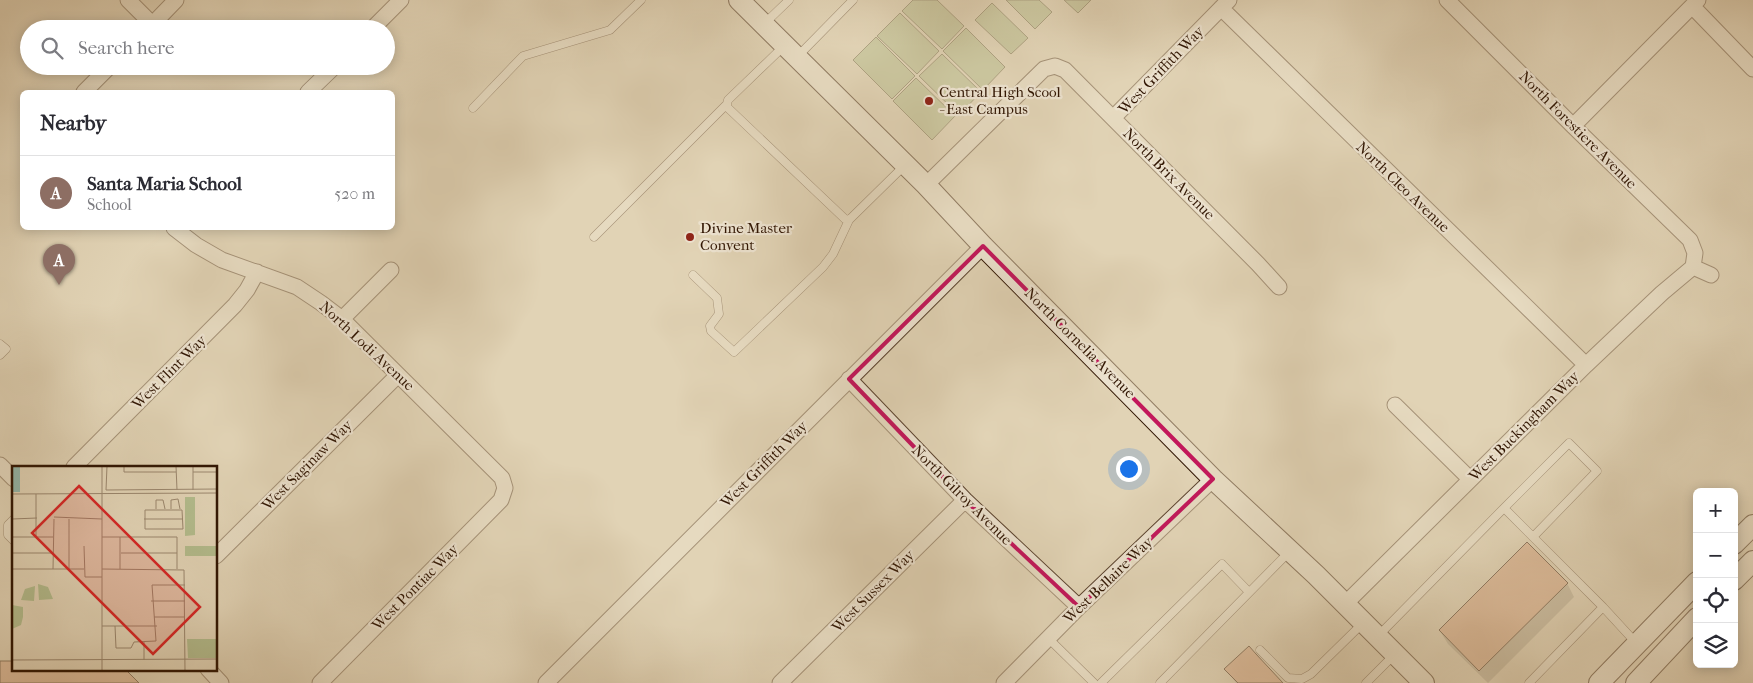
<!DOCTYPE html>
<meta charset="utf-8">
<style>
body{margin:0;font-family:"IM FELL French Canon",serif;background:#f7f7f7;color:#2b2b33}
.controls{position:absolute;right:15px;bottom:15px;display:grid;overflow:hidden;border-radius:8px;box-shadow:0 2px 12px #0003}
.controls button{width:45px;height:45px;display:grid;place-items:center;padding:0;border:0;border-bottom:1px solid #e1e1e2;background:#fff;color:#2b2b33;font:25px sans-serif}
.you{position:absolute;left:1128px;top:468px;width:18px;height:18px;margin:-12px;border:4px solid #fff;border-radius:50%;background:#1a73e8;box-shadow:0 0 0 8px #1a73e833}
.badge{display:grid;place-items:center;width:32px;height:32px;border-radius:50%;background:#8f2418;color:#fff;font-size:16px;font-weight:700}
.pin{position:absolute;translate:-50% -41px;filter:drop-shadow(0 1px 2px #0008)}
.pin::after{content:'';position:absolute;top:26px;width:18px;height:15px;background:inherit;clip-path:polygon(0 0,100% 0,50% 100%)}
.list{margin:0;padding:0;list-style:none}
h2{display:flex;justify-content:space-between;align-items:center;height:65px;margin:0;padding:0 20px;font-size:21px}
h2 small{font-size:16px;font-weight:400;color:#7c7c81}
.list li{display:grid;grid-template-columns:32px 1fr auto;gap:15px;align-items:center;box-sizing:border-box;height:75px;padding:0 20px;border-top:1px solid #e1e1e2}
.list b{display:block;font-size:19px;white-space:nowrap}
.list p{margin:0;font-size:16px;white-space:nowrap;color:#7c7c81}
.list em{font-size:16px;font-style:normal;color:#7c7c81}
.icon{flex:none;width:28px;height:28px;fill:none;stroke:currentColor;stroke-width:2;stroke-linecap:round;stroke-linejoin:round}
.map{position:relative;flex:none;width:1753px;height:683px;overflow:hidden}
.search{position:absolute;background:#fff;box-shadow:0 2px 12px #0003;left:20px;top:20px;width:375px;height:55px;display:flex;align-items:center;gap:12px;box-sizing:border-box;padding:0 18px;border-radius:28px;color:#7c7c81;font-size:19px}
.panel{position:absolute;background:#fff;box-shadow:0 2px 12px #0003;left:20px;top:90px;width:375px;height:140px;border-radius:8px}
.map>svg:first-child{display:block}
.grass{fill:#b3bc8d;stroke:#726948}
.shadow{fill:#0003}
.building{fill:#daa482;stroke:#311603}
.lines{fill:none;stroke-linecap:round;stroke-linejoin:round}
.lane-casing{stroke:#5d4530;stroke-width:9}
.street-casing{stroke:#5d4530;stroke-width:17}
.secondary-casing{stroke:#311603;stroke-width:22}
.lane{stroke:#ece2cf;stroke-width:8}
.street{stroke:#ece2cf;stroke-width:15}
.secondary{stroke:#ece2cf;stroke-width:20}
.marked{fill:none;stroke:#c2185b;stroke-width:4;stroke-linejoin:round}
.poi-dot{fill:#8f2418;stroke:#ece2cf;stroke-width:2}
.labels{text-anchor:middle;stroke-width:4.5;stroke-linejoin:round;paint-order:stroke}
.street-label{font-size:15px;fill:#311603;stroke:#ece2cf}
.poi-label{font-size:15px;fill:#311603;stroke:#ece2cf;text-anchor:start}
.inset-road{fill:none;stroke:#9b876e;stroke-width:1}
.view{fill:#d62828;fill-opacity:0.15;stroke:#d62828;stroke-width:2.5}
.inset-edge{fill:none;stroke:#311603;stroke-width:2.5}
</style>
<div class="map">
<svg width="1753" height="683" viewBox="0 0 1753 683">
<rect width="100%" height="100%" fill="#e1d3b5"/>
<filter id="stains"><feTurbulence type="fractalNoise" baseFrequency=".004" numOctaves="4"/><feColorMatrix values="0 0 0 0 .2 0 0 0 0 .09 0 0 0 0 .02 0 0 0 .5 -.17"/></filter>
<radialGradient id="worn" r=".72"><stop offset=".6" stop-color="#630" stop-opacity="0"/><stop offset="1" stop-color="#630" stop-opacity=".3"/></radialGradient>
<!-- grass -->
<path class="grass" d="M913,0H937L964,26L942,49L902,11Z
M1006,0H1039L1052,12L1035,29Z
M1064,0H1091L1078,13Z
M992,3L1028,38L1011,54L975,20Z
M900,13L939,51L917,74L877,36Z
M966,28L1005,67L983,90L943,51Z
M876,37L915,76L892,99L853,60Z
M942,54L981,92L959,115L919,76Z
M916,78L955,116L932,140L893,101Z"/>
<!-- shadow -->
<path class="shadow" d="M1567,583L1574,597L1488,683L1448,644L1440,631Z
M1226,669L1282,683H1236Z"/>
<!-- building -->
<path class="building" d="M1527,542L1568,583L1479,671L1439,630Z
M1249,646L1256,654L1283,683H1238L1224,669Z
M0,661H14V669H125L139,683H0Z"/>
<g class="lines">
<defs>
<path id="lane" d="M765,23L789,0
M798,56L853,0
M727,104V107L845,219L849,220
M473,108L523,56L610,30L641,0
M594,237L727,104L728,100L784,46
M693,275L717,298L719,314L710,326L711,331L734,352L823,267L833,254L849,220L904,166
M0,344L6,349L0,355
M1504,508L1569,443L1597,471L1533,537
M14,519L8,525V535L14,541
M1379,635L1504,508L1603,607
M1048,638L1094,683
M1260,650L1288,678L1302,679L1311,674L1363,623
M1101,683L1222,564L1249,592
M1160,683L1290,551
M1366,683L1394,655
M1529,683L1603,607L1637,644"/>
<path id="street" d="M128,0L152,24
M1447,0L1573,126L1690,240L1695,253L1693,267
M1692,6L1753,69
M1221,8L1586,365
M148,29L176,0
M372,29L401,0
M84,92L110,66
M308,92L335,66
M1113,118L1229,0
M1573,126L1698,0
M926,185L1044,69L1055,66L1065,70L1258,264L1279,287
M174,228L196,245L222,260L297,287L321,303L342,319L502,478L505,488L501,500L320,683
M342,319L391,270
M849,379L965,500L1079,607
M1395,405L1470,479
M0,465L14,479
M74,467L235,305L247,290L257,272
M216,556L398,375
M1345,604L1586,365L1662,293L1693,267L1711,275
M208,669L221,683
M546,683L983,246
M780,683L965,500
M1004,683L1079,607L1213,479"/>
<path id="secondary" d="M739,0L926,185L983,246L1213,479L1316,575L1424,683
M1734,544L1753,525
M1734,580L1753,561
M1599,683L1697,582
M1636,683L1697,618"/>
</defs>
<!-- lane casing -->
<use href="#lane" class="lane-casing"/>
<!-- street casing -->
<use href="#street" class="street-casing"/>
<!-- secondary casing -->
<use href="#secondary" class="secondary-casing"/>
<!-- lane -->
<use href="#lane" class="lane"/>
<!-- street -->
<use href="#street" class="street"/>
<!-- secondary -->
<use href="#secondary" class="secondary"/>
</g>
<!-- marked area -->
<path d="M0 0H1753V683H0ZM983,246L1213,479L1079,607L965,500L849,379Z" fill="#e1d3b5" fill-opacity=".55" fill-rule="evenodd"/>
<path class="marked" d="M983,246L1213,479L1079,607L965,500L849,379Z"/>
<!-- markers -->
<g class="poi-dot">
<circle cx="929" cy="101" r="5"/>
<circle cx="690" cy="237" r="5"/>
</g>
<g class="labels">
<!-- street labels -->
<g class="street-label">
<text transform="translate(1161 70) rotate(-46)" y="5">West Griffith Way</text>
<text transform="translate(1578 130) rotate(45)" y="5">North Forestiere Avenue</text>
<text transform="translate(1169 174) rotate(45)" y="5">North Brix Avenue</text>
<text transform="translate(1403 187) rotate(44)" y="5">North Cleo Avenue</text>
<text transform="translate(1080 343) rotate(45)" y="5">North Cornelia Avenue</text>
<text transform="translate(367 346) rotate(43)" y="5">North Lodi Avenue</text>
<text transform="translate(169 372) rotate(-45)" y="5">West Flint Way</text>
<text transform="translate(1524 426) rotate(-45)" y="5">West Buckingham Way</text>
<text transform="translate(764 464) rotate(-45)" y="5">West Griffith Way</text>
<text transform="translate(307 465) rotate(-45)" y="5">West Saginaw Way</text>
<text transform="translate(962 495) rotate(45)" y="5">North Gilroy Avenue</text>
<text transform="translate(1108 580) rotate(-44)" y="5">West Bellaire Way</text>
<text transform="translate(415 587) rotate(-45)" y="5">West Pontiac Way</text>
<text transform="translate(873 591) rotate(-45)" y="5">West Sussex Way</text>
</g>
<!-- poi labels -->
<g class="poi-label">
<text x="939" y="97">Central High Scool<tspan x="939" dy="17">- East Campus</tspan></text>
<text x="700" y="233">Divine Master<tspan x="700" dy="17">Convent</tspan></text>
</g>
</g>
<!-- overview -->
<g transform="translate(12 466)">
<rect width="205" height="205" fill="#e1d3b5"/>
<path d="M173,31H183V69L173,70ZM173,80H205V90H173ZM26,118L36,121L41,133L27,134ZM23,120L22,135L9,134L13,123ZM0,139L11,141V151L9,159L0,163ZM175,173H205V192H176Z" fill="#b3bc8d"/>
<path d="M0,0H8V26H0Z" fill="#94b8ab"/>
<path class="inset-road" d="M16,0H71M95,0L94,24L205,23M112,0V6H164M164,0L165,24M181,0V24M181,6H205M0,28L205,27M24,28V71M144,43V34H151L153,43M159,43V34L166,33L168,43M133,44H170L171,63H133ZM42,51L90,53M0,53L25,52M57,53V103M132,53H171M0,71H41M90,71H165V103M108,71V103M72,80L73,111H90M0,87H41M109,87H165M0,103H72M41,103L42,53M90,103L172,104L173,205M139,135H173M142,151H173M90,160H145M103,160L104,182H119L122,176L144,175L140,119H173M132,176V194M0,194L205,193M90,205V0"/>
<path class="view" d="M67,20L188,141L141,188L20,67Z"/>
<rect width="205" height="205" class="inset-edge"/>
</g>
<rect width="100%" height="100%" filter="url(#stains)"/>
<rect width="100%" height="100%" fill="url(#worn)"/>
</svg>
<div class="controls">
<button>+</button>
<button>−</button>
<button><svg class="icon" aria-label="locate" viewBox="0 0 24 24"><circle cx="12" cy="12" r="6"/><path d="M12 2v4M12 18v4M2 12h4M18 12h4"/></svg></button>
<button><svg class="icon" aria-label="layers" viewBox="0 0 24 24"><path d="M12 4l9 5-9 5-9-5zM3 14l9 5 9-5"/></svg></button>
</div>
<div class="you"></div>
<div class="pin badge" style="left:59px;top:285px;background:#8d6e63">A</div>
<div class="search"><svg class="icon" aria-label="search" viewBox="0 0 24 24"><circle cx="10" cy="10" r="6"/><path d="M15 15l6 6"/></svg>Search here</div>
<section class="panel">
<h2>Nearby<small></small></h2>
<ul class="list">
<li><span class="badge" style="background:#8d6e63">A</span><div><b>Santa Maria School</b><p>School</p></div><em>520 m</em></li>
</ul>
</section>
</div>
